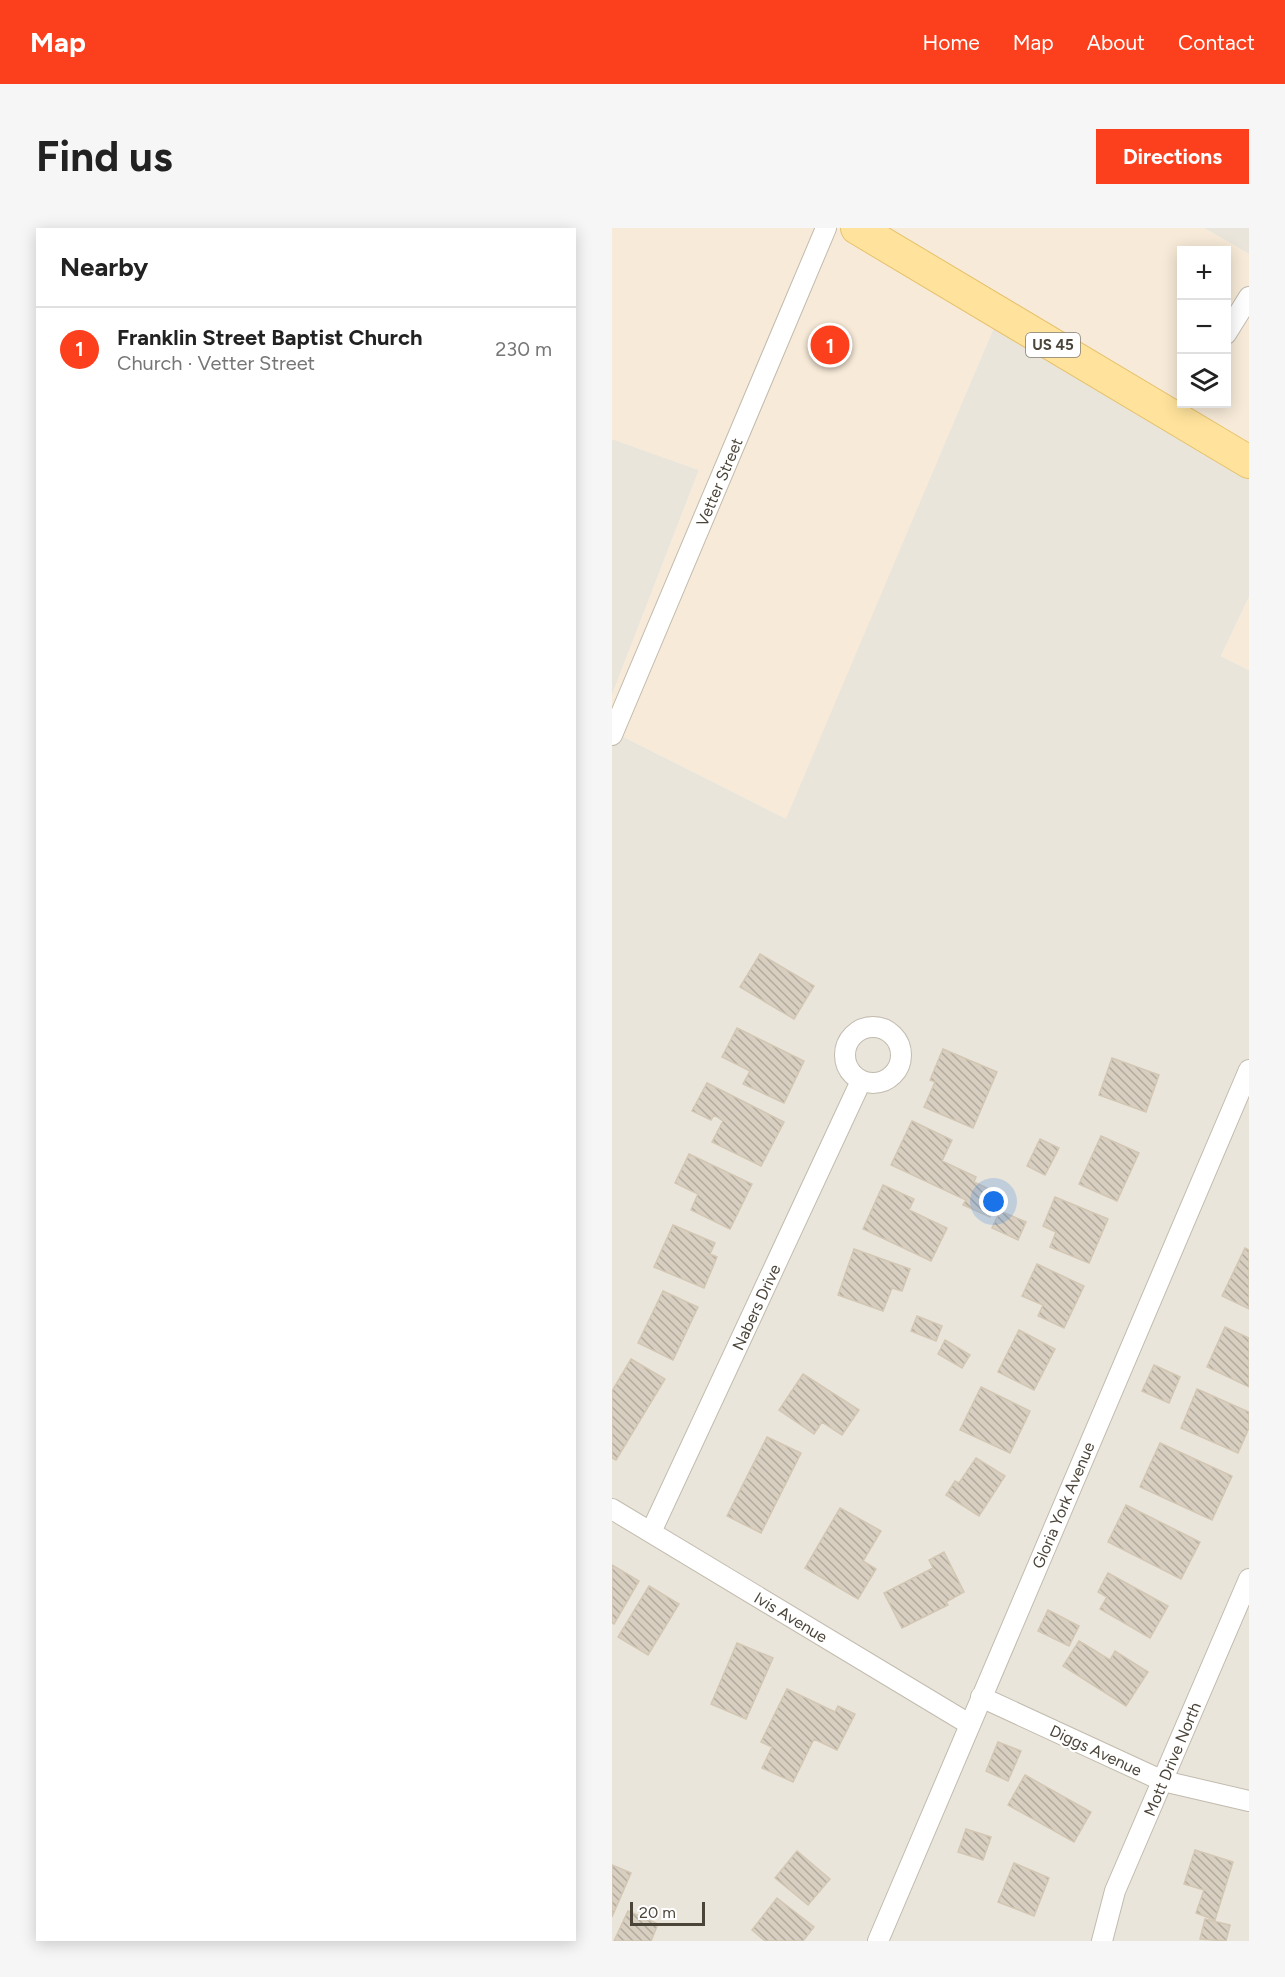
<!DOCTYPE html>
<meta charset="utf-8">
<style>
body{margin:0;font-family:Figtree,sans-serif;background:#f6f6f6;color:#222}
.controls{position:absolute;right:18px;top:18px;display:grid;overflow:hidden;border-radius:0px;box-shadow:0 3px 15px #0003}
.controls button{width:54px;height:54px;display:grid;place-items:center;padding:0;border:0;border-bottom:2px solid #e0e0e0;background:#fff;color:#222;font:30px sans-serif}
.scale{position:absolute;left:18px;bottom:15px;width:75px;box-sizing:border-box;padding-left:6px;border:3px solid #4b4439;border-top:0;font-size:16px;line-height:21px;white-space:nowrap;color:#4b4439;-webkit-text-stroke:4px #fff;paint-order:stroke}
.you{position:absolute;left:382px;top:974px;width:21px;height:21px;margin:-15px;border:4px solid #fff;border-radius:50%;background:#1a73e8;box-shadow:0 0 0 9px #1a73e833}
.badge{display:grid;place-items:center;width:39px;height:39px;border-radius:50%;background:#fc3f1d;color:#fff;font-size:20px;font-weight:700}
.pin{position:absolute;translate:-50% -50%;border:3px solid #fff;box-shadow:0 2px 6px #0006}
.list{margin:0;padding:0;list-style:none}
h2{display:flex;justify-content:space-between;align-items:center;height:78px;margin:0;padding:0 24px;font-size:26px}
h2 small{font-size:20px;font-weight:400;color:#767676}
.list li{display:grid;grid-template-columns:39px 1fr auto;gap:18px;align-items:center;box-sizing:border-box;height:84px;padding:0 24px;border-top:2px solid #e0e0e0}
.list b{display:block;font-size:22px;white-space:nowrap}
.list p{margin:0;font-size:20px;white-space:nowrap;color:#767676}
.list em{font-size:20px;font-style:normal;color:#767676}
.icon{flex:none;width:33px;height:33px;fill:none;stroke:currentColor;stroke-width:2;stroke-linecap:round;stroke-linejoin:round}
.map{position:relative;flex:none;width:637px;height:1713px;overflow:hidden;border-radius:0px}
header{display:flex;align-items:center;gap:36px;box-sizing:border-box;height:84px;padding:0 30px;background:#fc3f1d;color:#fff}
header strong{font-size:28px}
nav{display:flex;gap:33px;margin-inline-start:auto;font-size:21px}
.intro{display:flex;align-items:center;justify-content:space-between;box-sizing:border-box;height:144px;padding:0 36px}
h1{margin:0;font-size:42px}
.button{padding:15px 27px;border-radius:0px;background:#fc3f1d;color:#fff;font-size:21px;font-weight:700}
main{display:flex;gap:36px;padding:0 36px}
aside{flex:1;background:#fff;border-radius:0px;box-shadow:0 3px 15px #0003}
.map>svg:first-child{display:block}
.residential{fill:#eae5da}
.commercial{fill:#f7ead8}
.building{fill:url(#building-back-hatch);stroke:#d3c7b4;stroke-width:1.5}
.lines{fill:none;stroke-linecap:round;stroke-linejoin:round}
.minor-casing{stroke:#c2bbae;stroke-width:22}
.primary-casing{stroke:#e6c16a;stroke-width:34}
.minor{stroke:#fff;stroke-width:20}
.primary{stroke:#ffe39c;stroke-width:32}
.labels{text-anchor:middle;stroke-width:4.5;stroke-linejoin:round;paint-order:stroke}
.shield{fill:#fff;stroke:#817c74;stroke-width:1.5}
.shield-label{font-size:15px;font-weight:bold;fill:#4b4439}
.street-label{font-size:16px;fill:#4b4439;stroke:#fff}
</style>
<header>
<strong>Map</strong>
<nav><a>Home</a><a>Map</a><a>About</a><a>Contact</a></nav>
</header>
<div class="intro"><h1>Find us</h1><a class="button">Directions</a></div>
<main>
<aside>
<h2>Nearby<small></small></h2>
<ul class="list">
<li><span class="badge">1</span><div><b>Franklin Street Baptist Church</b><p>Church · Vetter Street</p></div><em>230 m</em></li>
</ul>
</aside>
<div class="map">
<svg width="637" height="1713" viewBox="0 0 637 1713">
<defs>
<pattern id="building-back-hatch" width="6" height="6" patternUnits="userSpaceOnUse" patternTransform="scale(1.5)"><rect width="6" height="6" fill="#d8cfc1"/><path d="M-1 5l2 2M0 0l6 6M5-1l2 2" fill="none" stroke="#b1aa9e"/></pattern>
</defs>
<rect width="100%" height="100%" fill="#f6f3ec"/>
<!-- residential -->
<path class="residential" d="M592,0H637V26Z
M394,71L637,215V369L609,428L637,442V1713H0V503L173,590Z
M0,211L87,242L0,467Z"/>
<!-- commercial -->
<path class="commercial" d="M0,0H592L637,26V215L571,176H614V22H570L569,174L394,71L174,591L0,503V467L87,242L0,211Z
M637,369V442L609,428Z"/>
<!-- building -->
<path class="building" d="M148,726L202,758L182,791L128,759Z
M125,800L192,833L172,875L131,856L138,843L110,829Z
M331,821L385,844L361,900L312,879L323,854L318,852Z
M500,830L547,847L534,884L487,867Z
M95,855L172,894L149,938L100,914L111,893L102,887L99,892L80,883Z
M300,893L340,912L330,933L364,949L362,954L388,966L378,989L351,977L354,972L279,937Z
M489,908L527,925L505,973L467,956Z
M428,911L447,920L433,947L415,938Z
M77,926L140,956L118,1001L79,982L86,966L63,955Z
M271,957L302,971L297,982L335,1000L319,1033L251,1001Z
M443,969L496,991L477,1035L438,1019L444,1004L431,998Z
M388,983L414,994L406,1012L380,1000Z
M61,997L103,1015L98,1026L105,1029L92,1060L42,1039Z
M633,1020L637,1022V1081L610,1068Z
M242,1021L298,1041L290,1063L280,1060L271,1083L226,1067Z
M425,1036L472,1058L452,1100L426,1088L431,1077L410,1068Z
M51,1063L86,1079L61,1132L26,1115Z
M305,1088L330,1098L324,1113L299,1103Z
M613,1099L637,1110V1159L595,1139Z
M407,1102L443,1121L422,1162L386,1144Z
M333,1112L358,1127L350,1140L326,1126Z
M19,1131L53,1151L4,1232L0,1230V1163Z
M542,1137L568,1149L557,1175L530,1163Z
M191,1146L247,1182L230,1207L210,1194L202,1206L167,1182Z
M369,1159L418,1183L398,1225L348,1202Z
M585,1161L637,1184V1200L626,1225L569,1200Z
M155,1209L189,1225L149,1305L115,1288Z
M548,1215L620,1248L600,1292L528,1259Z
M364,1230L393,1248L367,1288L334,1267L343,1253L347,1255Z
M514,1277L588,1314L569,1351L496,1314Z
M228,1280L269,1303L251,1333L264,1341L246,1371L193,1340Z
M332,1324L352,1364L334,1374L336,1377L290,1400L272,1365L321,1340L317,1332Z
M0,1337L27,1353L2,1396L0,1395Z
M496,1345L556,1378L538,1410L488,1381L495,1369L486,1364Z
M37,1358L67,1376L36,1427L6,1409Z
M436,1382L467,1398L457,1418L426,1403Z
M467,1413L498,1432L503,1423L536,1444L514,1478L451,1438Z
M125,1415L161,1430L134,1491L99,1476Z
M175,1461L223,1484L226,1478L243,1486L225,1522L202,1511L181,1554L150,1540L160,1519L149,1514Z
M386,1514L409,1523L396,1553L374,1543Z
M413,1547L479,1584L462,1614L396,1577Z
M354,1601L379,1609L371,1632L346,1624Z
M583,1622L621,1634L603,1692L584,1685L592,1662L572,1656Z
M185,1623L218,1651L196,1677L163,1650Z
M402,1635L437,1650L422,1688L386,1674Z
M0,1637L19,1645L0,1689Z
M165,1670L202,1699L191,1713H153L140,1702Z
M16,1683L46,1696L39,1713H2Z
M593,1691L618,1697L614,1713L588,1711Z"/>
<g class="lines">
<defs>
<path id="minor" d="M614,106L637,69
M0,507L214,0
M233 827a28 28 0 1 1 56 0a28 28 0 1 1-56 0Z
M0,1281L357,1496
M39,1304L249,853
M369,1469L551,1553L637,1573
M266,1713L637,842
M490,1713L503,1663L637,1351"/>
<path id="primary" d="M245,0L637,234"/>
</defs>
<!-- minor casing -->
<use href="#minor" class="minor-casing"/>
<!-- primary casing -->
<use href="#primary" class="primary-casing"/>
<!-- minor -->
<use href="#minor" class="minor"/>
<!-- primary -->
<use href="#primary" class="primary"/>
</g>
<g class="labels">
<!-- shield labels -->
<rect class="shield" x="414" y="105" width="54" height="24" rx="4.5"/>
<g class="shield-label">
<text x="441" y="122">US 45</text>
</g>
<!-- street labels -->
<g class="street-label">
<text transform="translate(107 254) rotate(-67)" y="6">Vetter Street</text>
<text transform="translate(144 1079) rotate(-65)" y="6">Nabers Drive</text>
<text transform="translate(451 1277) rotate(-67)" y="6">Gloria York Avenue</text>
<text transform="translate(179 1389) rotate(31)" y="6">Ivis Avenue</text>
<text transform="translate(484 1522) rotate(25)" y="6">Diggs Avenue</text>
<text transform="translate(560 1531) rotate(-67)" y="6">Mott Drive North</text>
</g>
</g>
</svg>
<div class="controls">
<button>+</button>
<button>−</button>
<button><svg class="icon" aria-label="layers" viewBox="0 0 24 24"><path d="M12 4l9 5-9 5-9-5zM3 14l9 5 9-5"/></svg></button>
</div>
<div class="scale">20 m</div>
<div class="you"></div>
<div class="pin badge" style="left:218px;top:117px">1</div>
</div>
</main>
